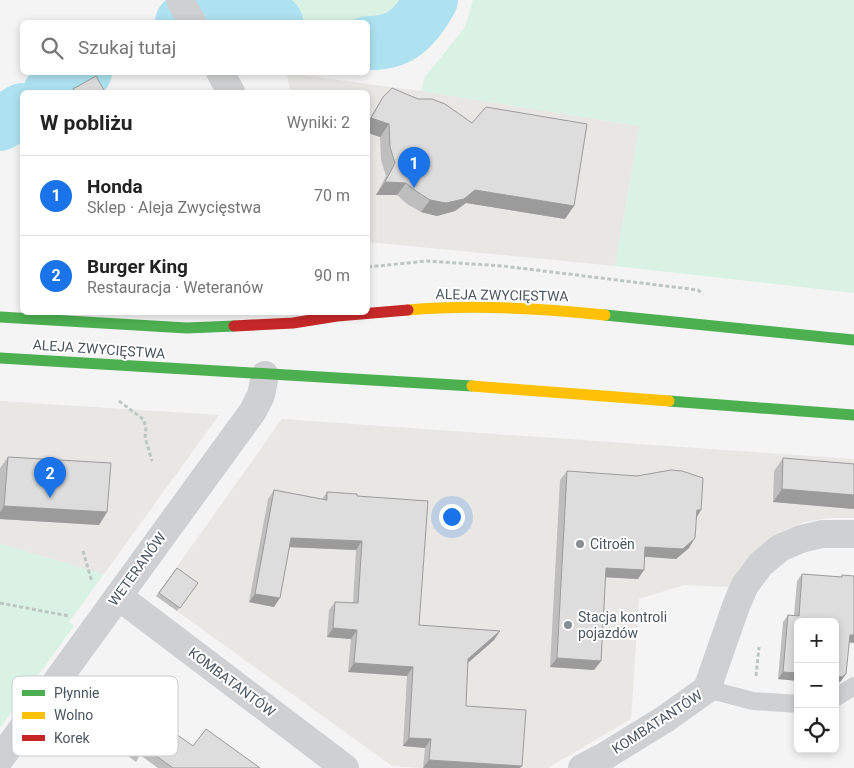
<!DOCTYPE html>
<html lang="pl">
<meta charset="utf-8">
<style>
body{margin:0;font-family:Roboto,sans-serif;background:#f6f6f6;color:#222}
.controls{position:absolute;right:15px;bottom:15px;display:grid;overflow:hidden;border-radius:8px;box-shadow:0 2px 8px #0003}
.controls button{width:45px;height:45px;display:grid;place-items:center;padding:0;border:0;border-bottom:1px solid #e0e0e0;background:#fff;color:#222;font:25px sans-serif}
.you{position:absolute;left:451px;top:516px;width:18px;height:18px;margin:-12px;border:4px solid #fff;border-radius:50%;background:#1a73e8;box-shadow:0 0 0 8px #1a73e833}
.badge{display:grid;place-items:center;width:32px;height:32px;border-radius:50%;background:#1a73e8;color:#fff;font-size:16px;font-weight:700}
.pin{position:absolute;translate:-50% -41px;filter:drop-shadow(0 1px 2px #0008)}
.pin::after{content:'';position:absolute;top:26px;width:18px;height:15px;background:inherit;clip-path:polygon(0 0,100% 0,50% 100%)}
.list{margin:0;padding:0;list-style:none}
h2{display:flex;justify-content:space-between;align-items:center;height:65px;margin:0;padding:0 20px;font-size:21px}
h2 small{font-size:16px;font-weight:400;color:#767676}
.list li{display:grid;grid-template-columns:32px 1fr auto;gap:15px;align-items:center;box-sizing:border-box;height:80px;padding:0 20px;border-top:1px solid #e0e0e0}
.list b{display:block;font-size:19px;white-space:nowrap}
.list p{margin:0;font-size:16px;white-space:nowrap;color:#767676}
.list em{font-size:16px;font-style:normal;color:#767676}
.icon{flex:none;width:28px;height:28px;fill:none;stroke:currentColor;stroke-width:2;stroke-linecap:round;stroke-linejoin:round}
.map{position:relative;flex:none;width:854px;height:768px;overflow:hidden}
.search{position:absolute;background:#fff;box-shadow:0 2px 8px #0003;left:20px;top:20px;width:350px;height:55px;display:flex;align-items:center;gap:12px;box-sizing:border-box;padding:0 18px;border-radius:8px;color:#767676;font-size:19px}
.panel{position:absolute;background:#fff;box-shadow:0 2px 8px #0003;left:20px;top:90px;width:350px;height:225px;border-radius:8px}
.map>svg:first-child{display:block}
.commercial{fill:#e8e7e3}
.green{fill:#d9f2e3}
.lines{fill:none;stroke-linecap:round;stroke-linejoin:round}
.river{stroke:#aee2f0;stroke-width:54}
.path{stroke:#bcc7c4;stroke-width:3;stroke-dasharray:4 2.5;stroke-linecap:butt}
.lane{stroke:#ced0d2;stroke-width:18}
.street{stroke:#ced0d2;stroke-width:28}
.fast{stroke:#4caf50;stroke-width:11}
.slow{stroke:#ffc107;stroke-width:11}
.jam{stroke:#c62828;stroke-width:11}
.wall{fill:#bebebf}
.shaded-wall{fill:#9b9b9b}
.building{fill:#ddddde;stroke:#9b9b9b}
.poi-dot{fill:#868d94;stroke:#fff;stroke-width:2}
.labels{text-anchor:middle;stroke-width:4;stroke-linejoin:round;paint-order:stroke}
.street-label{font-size:14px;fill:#4a5661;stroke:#fff}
.poi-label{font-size:14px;fill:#4a5661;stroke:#fff;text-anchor:start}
.key{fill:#fff;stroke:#c9ccd0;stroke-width:1}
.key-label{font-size:14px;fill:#4a5661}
</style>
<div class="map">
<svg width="854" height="768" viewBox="0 0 854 768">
<rect width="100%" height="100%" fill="#f4f4f4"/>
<!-- commercial -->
<path class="commercial" d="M287,73L421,91L640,126L615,266L368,242V92H290Z
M0,401L219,415L104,574L0,544Z
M282,419L854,459V518H829L805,522L780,533L762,546L744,564L729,587L684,585L639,599L631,719L548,768H422L392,766L156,596Z"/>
<!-- green -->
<path class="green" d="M253,0H417L412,8L409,23L395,31L368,37V22H287L275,17Z
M473,0H854V293L615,266L640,126L421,91L425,77L465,27Z
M0,544L104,574L69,622L74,626L0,728Z"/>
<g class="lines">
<!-- river -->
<path class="river" d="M182,22L227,1L237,3L276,22
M368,43C401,44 416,27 431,0
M50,92L85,72
M0,124L22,110"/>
<!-- path -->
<path class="path" d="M368,267L427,261L503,266L698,290L703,294
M119,401L143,419L146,427L145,437L152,461
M83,551L92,582
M0,603L69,616
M756,676L759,647"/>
<!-- lane -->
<path class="lane" d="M707,689L753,701L798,704
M835,698L854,686"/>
<!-- street -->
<path class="street" d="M180,0L192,22
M220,72L231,92
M118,596L345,768
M0,759L253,411L261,395L265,375
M582,768L605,756L665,719L707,689L736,606L745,585L761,564L780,548L801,539L822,534H854"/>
<!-- fast -->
<path class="fast" d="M605,315L854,340
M0,317L187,328L234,326
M0,358L472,386
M669,401L854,415"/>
<!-- slow -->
<path class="slow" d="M408,310C474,304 539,308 605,315
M472,386L669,401"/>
<!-- jam -->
<path class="jam" d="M234,326L293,323L337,316L408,310"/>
</g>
<!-- wall -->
<path class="wall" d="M383,97L565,219L466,203L455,211L437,216L421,212L407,204L397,195H376L386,176L381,160L380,137L368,133V121Z
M8,457L107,512L99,525L0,519V468Z
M783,458L854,464V509L773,502L774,471Z
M567,471L701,510L697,517L689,548L676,559L645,557L638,579L605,577L601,661L594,670L550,667L560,480Z
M274,490L322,499L327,492L357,496L419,625L500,631L494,640L468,663L466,706L520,768H423L425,748L403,746L407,676L348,672L351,639L327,637L329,610L335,602L353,603L356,550L290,547L274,607L249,602L268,499Z
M177,568L198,583L177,611L156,596Z
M802,574L841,577L842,575L849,642L841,681L837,684H835V622L798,681L778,679L783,622L788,615H794L797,581Z
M107,703L112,707L193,746L260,768H158L140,755L136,762L124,753L123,755L88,730Z"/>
<!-- shaded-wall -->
<path class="shaded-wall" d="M371,118L389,124L380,137L368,133V123Z
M385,182L406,183L397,195H376Z
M475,190L574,206L565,219L466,203L455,211L437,216L421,212L430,200Z
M782,489L854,495V509L773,502Z
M4,506L107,512L99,525L0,519V512Z
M697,510H701L695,520Z
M291,538L362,541L356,550L285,547Z
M695,538L689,548L676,559L639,556L645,547Z
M606,568L644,570L638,579L600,577Z
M255,594L280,598L274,607L249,602Z
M333,628L357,630L351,639L327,637Z
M500,631L494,640L462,668L468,659Z
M850,635H854V643L845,642Z
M557,658L601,661L594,670L550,667Z
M354,663L413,667L407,676L348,672Z
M783,672L798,673V681L778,679Z
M846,674L841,681L837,684H835V676Z
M409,738L431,739L425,748L403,746Z
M429,760L522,766L520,768H423Z"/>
<!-- building -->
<path class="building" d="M96,76L105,92H75L73,89Z
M392,88L418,99H432L445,104L472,123L486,107L587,124L574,206L475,190L464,199L446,203L430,200L416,191L406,183L385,182L395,163L390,147L389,124L371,118L383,97Z
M8,457L111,463L107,512L4,506Z
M783,458L854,464V495L782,489Z
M671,470L682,471L703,478L701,510H697L695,538L683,549L645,547L644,570L606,568L601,661L557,658L567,471L637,476Z
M274,490L327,500V492L357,494V496L428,501L419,625L500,631L468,659L466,706L526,710L522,766L429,760L431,739L409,738L413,667L354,663L357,630L333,628L335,602L358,603L362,541L291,538L280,598L255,594Z
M177,568L198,583L180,608L159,593Z
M802,574L842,577V575L854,576V635H850L846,674L842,677L835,676V622H798V673L783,672L788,615L799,616Z
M121,695L193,746L206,729L260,768H173L145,748L141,754L129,746L128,748L93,723L107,703L112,707Z"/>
<!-- markers -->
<g class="poi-dot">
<circle cx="580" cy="544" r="5"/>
<circle cx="568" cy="625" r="5"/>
</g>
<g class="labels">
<!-- street labels -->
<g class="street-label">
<text transform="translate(502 295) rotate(1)" y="5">ALEJA ZWYCIĘSTWA</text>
<text transform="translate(99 349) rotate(4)" y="5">ALEJA ZWYCIĘSTWA</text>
<text transform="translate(137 569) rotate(-54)" y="5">WETERANÓW</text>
<text transform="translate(232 682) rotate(37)" y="5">KOMBATANTÓW</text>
<text transform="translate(657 722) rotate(-33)" y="5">KOMBATANTÓW</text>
</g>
<!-- poi labels -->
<g class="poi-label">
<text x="590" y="549">Citroën</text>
<text x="578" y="622">Stacja kontroli<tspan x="578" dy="16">pojazdów</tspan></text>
</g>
</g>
<!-- legend -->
<rect x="12" y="676" width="166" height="80" rx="8" class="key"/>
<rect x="22" y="690" width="23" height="6" fill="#4caf50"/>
<rect x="22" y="712" width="23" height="7" fill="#ffc107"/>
<rect x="22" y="735" width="23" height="6" fill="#c62828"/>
<g class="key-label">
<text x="54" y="698">Płynnie</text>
<text x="54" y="720">Wolno</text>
<text x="54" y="743">Korek</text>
</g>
</svg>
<div class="controls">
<button>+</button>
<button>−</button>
<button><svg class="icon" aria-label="locate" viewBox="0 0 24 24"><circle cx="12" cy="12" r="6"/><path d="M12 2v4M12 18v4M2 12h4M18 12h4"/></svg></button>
</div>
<div class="you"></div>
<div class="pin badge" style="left:414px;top:188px">1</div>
<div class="pin badge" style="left:50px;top:498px">2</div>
<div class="search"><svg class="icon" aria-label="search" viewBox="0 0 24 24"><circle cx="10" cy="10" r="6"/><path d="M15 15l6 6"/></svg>Szukaj tutaj</div>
<section class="panel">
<h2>W pobliżu<small>Wyniki: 2</small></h2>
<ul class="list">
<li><span class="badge">1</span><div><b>Honda</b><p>Sklep · Aleja Zwycięstwa</p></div><em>70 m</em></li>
<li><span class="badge">2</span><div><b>Burger King</b><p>Restauracja · Weteranów</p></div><em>90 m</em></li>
</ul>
</section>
</div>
